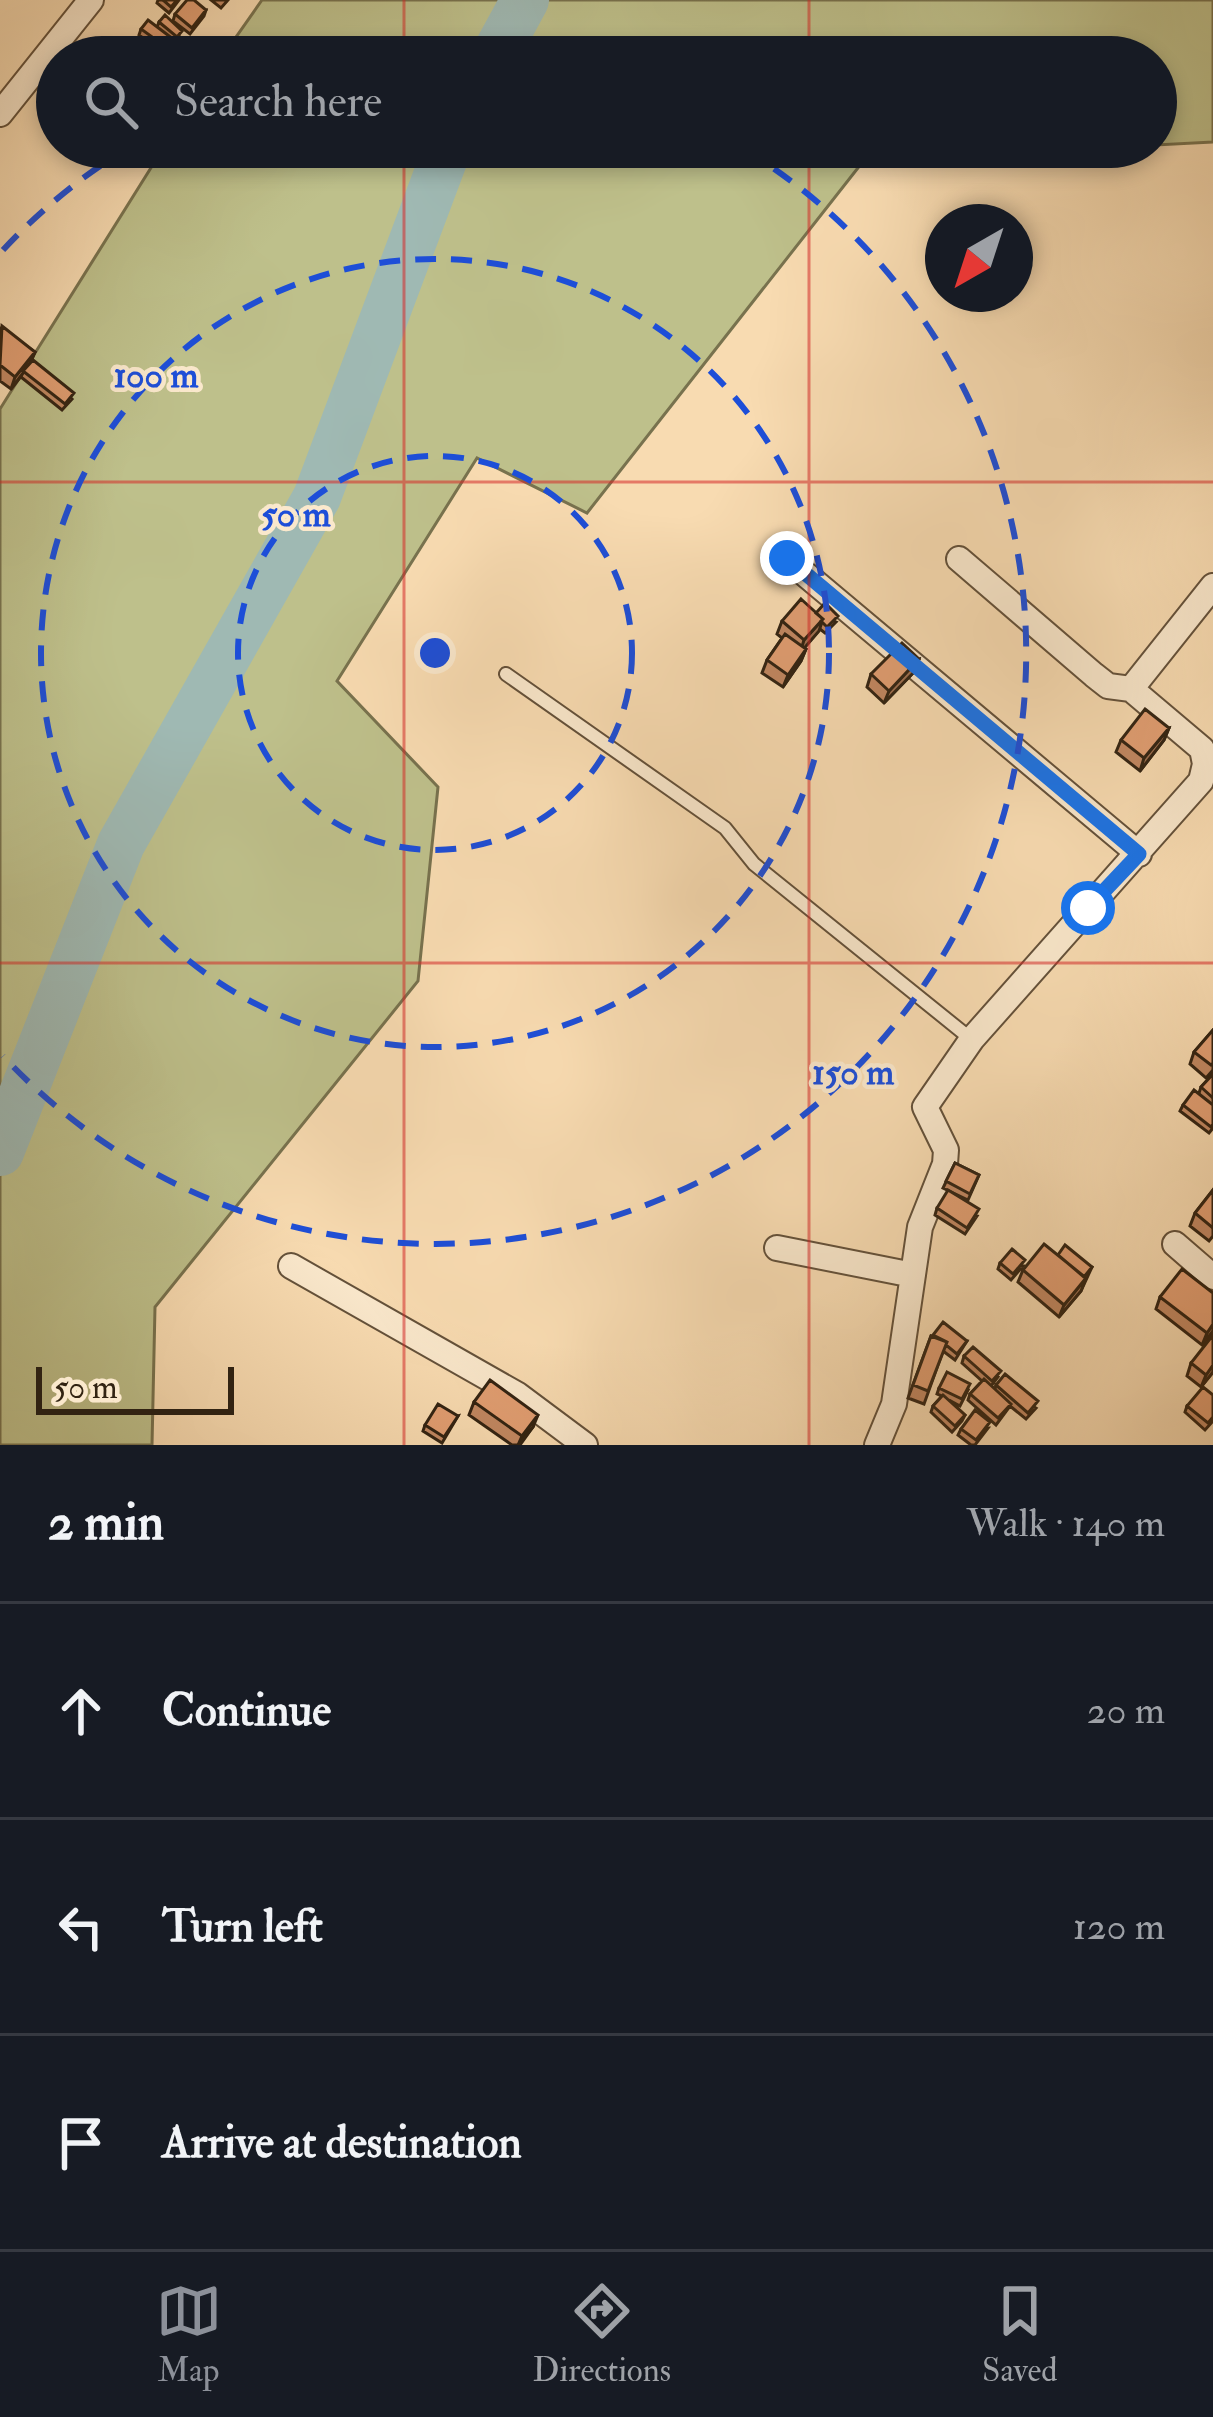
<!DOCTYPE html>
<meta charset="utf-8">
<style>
body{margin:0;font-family:"IM FELL Double Pica",serif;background:#242831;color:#f1f3f6}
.compass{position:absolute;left:925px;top:204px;width:108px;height:108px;border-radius:50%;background:#171b24;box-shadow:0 6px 18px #0003;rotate:219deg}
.scale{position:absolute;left:36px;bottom:30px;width:198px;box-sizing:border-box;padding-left:12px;border:6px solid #322312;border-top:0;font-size:33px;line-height:42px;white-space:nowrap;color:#322312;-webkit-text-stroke:9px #fae8cc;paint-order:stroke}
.stop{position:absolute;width:36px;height:36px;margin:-27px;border:9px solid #1a73e8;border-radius:50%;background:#fff}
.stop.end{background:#1a73e8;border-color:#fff;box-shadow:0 3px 12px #0008}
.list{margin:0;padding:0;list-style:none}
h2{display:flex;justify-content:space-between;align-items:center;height:156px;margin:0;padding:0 48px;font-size:51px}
h2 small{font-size:39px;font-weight:400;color:#9ea1a6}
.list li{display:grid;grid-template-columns:78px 1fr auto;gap:36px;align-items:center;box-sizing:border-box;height:216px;padding:0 48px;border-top:3px solid #363941}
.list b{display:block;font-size:45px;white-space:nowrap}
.list em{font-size:39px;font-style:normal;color:#9ea1a6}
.icon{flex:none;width:66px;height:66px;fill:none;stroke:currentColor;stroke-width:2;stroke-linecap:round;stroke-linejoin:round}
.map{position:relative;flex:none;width:1213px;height:1445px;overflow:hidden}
.search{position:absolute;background:#171b24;box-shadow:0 6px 18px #0003;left:36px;right:36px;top:36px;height:132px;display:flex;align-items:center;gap:30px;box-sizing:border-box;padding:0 42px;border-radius:66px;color:#9ea1a6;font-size:45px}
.sheet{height:804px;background:#171b24}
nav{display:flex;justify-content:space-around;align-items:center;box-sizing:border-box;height:168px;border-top:3px solid #363941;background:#171b24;font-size:33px;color:#9ea1a6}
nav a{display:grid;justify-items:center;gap:6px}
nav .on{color:#8c9099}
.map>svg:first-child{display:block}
.green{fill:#bec08b;stroke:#78724e;stroke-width:3}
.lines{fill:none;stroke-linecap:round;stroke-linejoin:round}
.river{stroke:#9fb9b3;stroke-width:48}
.service-casing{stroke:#64513a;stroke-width:16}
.minor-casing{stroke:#64513a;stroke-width:28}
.service{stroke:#fae8cc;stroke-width:12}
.minor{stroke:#fae8cc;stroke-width:24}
.wall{fill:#c28862;stroke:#322312;stroke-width:3}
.shaded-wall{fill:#9e6f50;stroke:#322312;stroke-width:3}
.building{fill:#e19e72;stroke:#322312;stroke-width:3}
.route{stroke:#1a73e8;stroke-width:15}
.grid{fill:none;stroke:#d62828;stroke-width:3;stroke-opacity:0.55}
.ring{fill:none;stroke:#1d4ed8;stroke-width:6;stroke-dasharray:21 15}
.centre{fill:#1d4ed8;stroke:#fae8cc;stroke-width:6}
.ring-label{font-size:36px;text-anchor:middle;font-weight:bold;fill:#1d4ed8;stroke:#fae8cc;stroke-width:9;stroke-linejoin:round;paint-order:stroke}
</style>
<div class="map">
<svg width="1213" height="1445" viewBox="0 0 1213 1445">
<rect width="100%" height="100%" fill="#f8dbb1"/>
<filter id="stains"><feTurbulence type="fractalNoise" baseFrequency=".00167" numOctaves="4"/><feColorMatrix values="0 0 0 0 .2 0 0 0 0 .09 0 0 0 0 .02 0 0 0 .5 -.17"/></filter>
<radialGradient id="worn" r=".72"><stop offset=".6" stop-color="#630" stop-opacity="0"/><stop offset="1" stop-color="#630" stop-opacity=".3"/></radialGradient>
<!-- green -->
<path class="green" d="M262,0H1213V142L1156,145V57H222Z
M164,147H1129L861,164L587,513L477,458L337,681L438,787L418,981L155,1307L152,1445H0V409Z"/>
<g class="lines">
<!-- river -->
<path class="river" d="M494,57L525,0
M0,1152L121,844L317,497L448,147"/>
<defs>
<path id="service" d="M506,674L725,828L754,864L971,1039"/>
<path id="minor" d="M0,114L91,0
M786,558L1139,854
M959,559L1094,675L1108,686L1131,689
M1175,1244L1213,1277
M777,1248L913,1275
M291,1266L518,1395L585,1445
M877,1445L894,1404L920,1227L945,1164L946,1150L925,1107L972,1039L1201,781L1205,764L1202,749L1131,689L1213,586"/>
</defs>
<!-- service casing -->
<use href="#service" class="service-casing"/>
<!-- minor casing -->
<use href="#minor" class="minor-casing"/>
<!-- service -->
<use href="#service" class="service"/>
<!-- minor -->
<use href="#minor" class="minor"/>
</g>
<!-- wall -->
<path class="wall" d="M158,0H179L169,13L157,3Z
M211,0H228L221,8Z
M206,10L204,16L190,34L173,21L175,14Z
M159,22L180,37L168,57L139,35L141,29L157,27Z
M0,328L35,352L31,361L72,399L62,410L21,377L22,375L11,389L0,381Z
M816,613L836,622L825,633L820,629L804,648L806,649L801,661L783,687L762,673L767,660L782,638L777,634L782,621Z
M919,659L915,671L884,703L867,687L871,674Z
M1169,728L1164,740L1140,771L1116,752L1121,740Z
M1213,1030V1070L1206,1078L1190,1064L1194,1052Z
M1213,1074V1128L1209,1133L1180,1111L1183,1105L1199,1093L1201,1087Z
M955,1163L979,1175L968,1200L943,1188Z
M1213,1190V1236L1209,1241L1190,1226L1195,1213Z
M937,1208L977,1216L965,1234L935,1215Z
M1058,1255L1092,1267L1081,1291L1059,1317L1018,1282L1023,1270Z
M1000,1263L1023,1266L1011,1280L998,1269Z
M1160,1297L1213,1331L1202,1345L1156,1309Z
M931,1336L967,1341L955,1360L943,1351L924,1404L908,1398Z
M964,1356L998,1377L991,1386L995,1389L996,1385L1036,1408L1026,1419L1010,1406L996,1425L968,1400L970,1394L982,1381L962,1363Z
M1191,1363L1213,1372L1201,1387L1187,1376Z
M939,1388L968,1390L960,1406L949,1400L965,1415L962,1421L952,1432L931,1412L933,1406L942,1396L937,1394Z
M474,1402L533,1427L520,1445H512L469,1415Z
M1187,1406L1213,1421L1205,1430L1185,1412Z
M458,1416L442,1443L423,1431L425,1425Z
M988,1428L975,1445H971L958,1435L961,1429Z"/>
<!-- shaded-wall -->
<path class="shaded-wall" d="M35,352L30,364L11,389L15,377Z
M823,619L819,631L800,653L804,640Z
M806,649L801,661L783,687L788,675Z
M919,659L915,671L884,703L889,691Z
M1169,728L1164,740L1140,771L1144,758Z
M1086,1278L1081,1291L1059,1317L1064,1305Z
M1213,1324V1331L1202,1345L1207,1333Z
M1213,1365V1372L1201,1387L1206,1375Z
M538,1415L533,1427L518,1445L522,1436Z"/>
<!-- building -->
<path class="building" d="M163,0H177L171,7Z
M187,0H194L206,10L192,28L175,14Z
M165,15L182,31L177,37L159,22Z
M148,20L177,42L170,50L141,29Z
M2,326L35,352L15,377L0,365Z
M33,360L74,393L65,404L23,371Z
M801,599L823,619L804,640L782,621Z
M825,603L838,616L827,627L821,621L823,619L816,613Z
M785,634L806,649L788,675L767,660Z
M902,643L919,659L889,691L871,674Z
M1145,709L1169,728L1144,758L1121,740Z
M1213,1030V1063L1211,1065L1194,1052Z
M1213,1074V1098L1201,1087Z
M1194,1090L1213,1105V1124L1211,1127L1183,1105Z
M955,1163L979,1175L970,1194L946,1181Z
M948,1190L979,1209L967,1228L937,1208Z
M1213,1190V1228L1195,1213Z
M1044,1244L1086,1278L1064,1305L1023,1270Z
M1065,1245L1092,1267L1084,1277L1058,1255Z
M1012,1249L1025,1260L1013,1274L1000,1263Z
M1182,1269L1213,1293V1324L1207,1333L1160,1297Z
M943,1322L967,1341L957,1354L946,1345L947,1342L933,1335Z
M1213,1335V1365L1206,1375L1191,1363Z
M931,1336L947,1342L928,1391L913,1385Z
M973,1347L1001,1371L992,1381L964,1356Z
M947,1372L970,1384L962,1399L939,1388Z
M1005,1374L1038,1401L1028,1413L996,1385Z
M984,1379L1011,1404L998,1418L970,1394Z
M490,1380L538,1415L522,1436L474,1402Z
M1203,1387L1213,1395V1417L1208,1423L1187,1406Z
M943,1395L965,1415L955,1426L933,1406Z
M438,1404L458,1416L444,1437L425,1425Z
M975,1410L990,1422L976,1440L961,1429Z"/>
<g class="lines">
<!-- route -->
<path class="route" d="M787,558L1139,854L1088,908"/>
</g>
<!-- grid -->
<path class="grid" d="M404,0V57M809,0V57M404,147V1445M809,147V1445M0,482H1213M0,963H1213"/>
<!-- distance rings -->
<g class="ring">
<circle cx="435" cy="653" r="197"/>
<circle cx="435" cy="653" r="394"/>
<path d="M3 250A591 591 0 0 1 126 149M744 149A591 591 0 1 1 3 1056"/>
</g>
<circle cx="435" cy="653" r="18" class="centre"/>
<g class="ring-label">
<text x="156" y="387">100 m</text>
<text x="296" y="526">50 m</text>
<text x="853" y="1084">150 m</text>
</g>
<rect width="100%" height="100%" filter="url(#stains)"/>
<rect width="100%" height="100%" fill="url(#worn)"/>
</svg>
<svg class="compass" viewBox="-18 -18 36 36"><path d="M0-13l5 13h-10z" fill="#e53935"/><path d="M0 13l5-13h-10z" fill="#9ea1a6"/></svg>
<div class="scale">50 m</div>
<div class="stop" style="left:1088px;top:908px"></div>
<div class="stop end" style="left:787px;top:558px"></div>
<div class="search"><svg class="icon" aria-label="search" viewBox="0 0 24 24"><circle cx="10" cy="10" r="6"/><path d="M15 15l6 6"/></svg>Search here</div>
</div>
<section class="sheet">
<h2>2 min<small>Walk · 140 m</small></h2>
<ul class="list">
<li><svg class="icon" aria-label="ahead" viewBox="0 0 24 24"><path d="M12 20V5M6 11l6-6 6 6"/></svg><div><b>Continue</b></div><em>20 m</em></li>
<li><svg class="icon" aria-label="left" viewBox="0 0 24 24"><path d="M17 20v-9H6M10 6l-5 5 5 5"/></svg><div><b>Turn left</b></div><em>120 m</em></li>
<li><svg class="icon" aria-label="arrive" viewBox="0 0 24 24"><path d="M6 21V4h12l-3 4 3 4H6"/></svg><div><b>Arrive at destination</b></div></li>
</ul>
</section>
<nav>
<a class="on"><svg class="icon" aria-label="map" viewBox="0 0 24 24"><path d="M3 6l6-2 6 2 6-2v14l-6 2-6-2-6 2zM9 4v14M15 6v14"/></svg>Map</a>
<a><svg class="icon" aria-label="directions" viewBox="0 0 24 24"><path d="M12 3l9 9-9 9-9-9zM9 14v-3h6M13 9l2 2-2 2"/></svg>Directions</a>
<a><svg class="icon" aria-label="saved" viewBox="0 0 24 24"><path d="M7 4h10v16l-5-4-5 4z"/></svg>Saved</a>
</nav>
